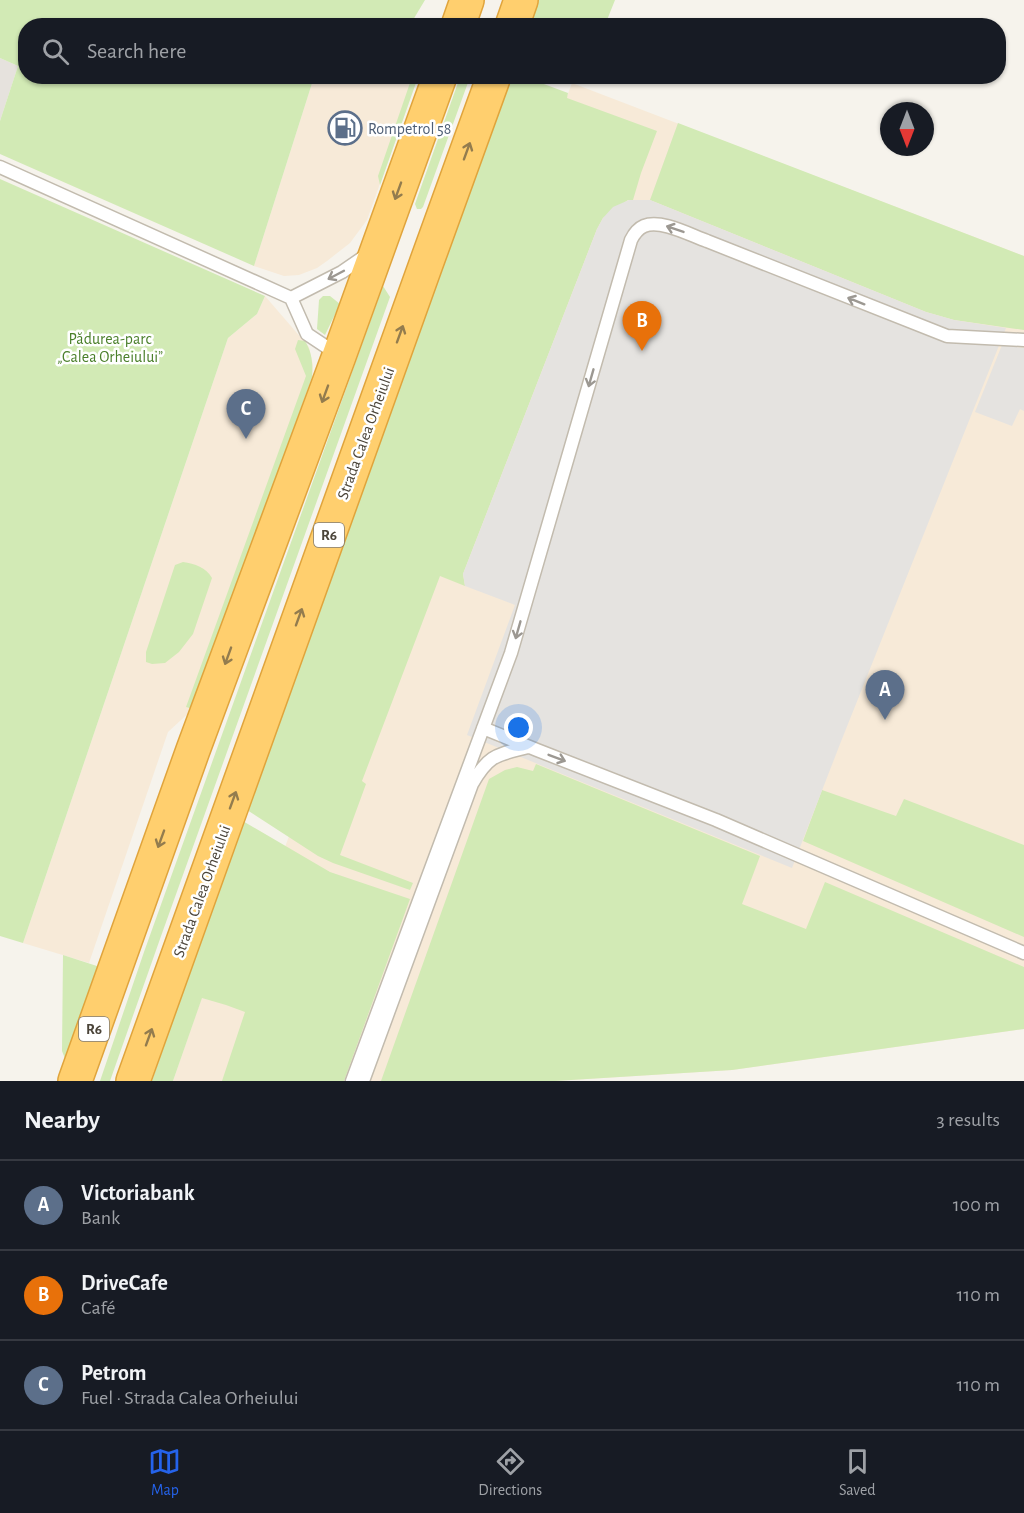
<!DOCTYPE html>
<meta charset="utf-8">
<style>
body{margin:0;font-family:"Alegreya Sans",sans-serif;background:#20242c;color:#f1f3f6}
.compass{position:absolute;left:880px;top:102px;width:54px;height:54px;border-radius:50%;background:#171b24;box-shadow:0 2px 4px #0004;rotate:180deg}
.you{position:absolute;left:519px;top:728px;width:21px;height:21px;margin:-15px;border:4px solid #fff;border-radius:50%;background:#1a73e8;box-shadow:0 0 0 9px #1a73e833}
.badge{display:grid;place-items:center;width:39px;height:39px;border-radius:50%;background:#2563eb;color:#fff;font-size:20px;font-weight:700}
.pin{position:absolute;translate:-50% -50px;filter:drop-shadow(0 2px 3px #0008)}
.pin::after{content:'';position:absolute;top:32px;width:21px;height:18px;background:inherit;clip-path:polygon(0 0,100% 0,50% 100%)}
.list{margin:0;padding:0;list-style:none}
h2{display:flex;justify-content:space-between;align-items:center;height:78px;margin:0;padding:0 24px;font-size:26px}
h2 small{font-size:20px;font-weight:400;color:#9ea1a6}
.list li{display:grid;grid-template-columns:39px 1fr auto;gap:18px;align-items:center;box-sizing:border-box;height:90px;padding:0 24px;border-top:2px solid #363941}
.list b{display:block;font-size:22px;white-space:nowrap}
.list p{margin:0;font-size:20px;white-space:nowrap;color:#9ea1a6}
.list em{font-size:20px;font-style:normal;color:#9ea1a6}
.icon{flex:none;width:33px;height:33px;fill:none;stroke:currentColor;stroke-width:2;stroke-linecap:round;stroke-linejoin:round}
.map{position:relative;flex:none;width:1024px;height:1081px;overflow:hidden}
.search{position:absolute;background:#171b24;box-shadow:0 2px 4px #0004;left:18px;right:18px;top:18px;height:66px;display:flex;align-items:center;gap:15px;box-sizing:border-box;padding:0 21px;border-radius:24px;color:#9ea1a6;font-size:22px}
.sheet{height:348px;background:#171b24}
nav{display:flex;justify-content:space-around;align-items:center;box-sizing:border-box;height:84px;border-top:2px solid #363941;background:#171b24;font-size:16px;color:#9ea1a6}
nav a{display:grid;justify-items:center;gap:3px}
nav .on{color:#2563eb}
.map>svg:first-child{display:block}
.commercial{fill:#f7ead8}
.industrial{fill:#e6e2dd}
.green{fill:#d2eab5}
.parking{fill:#e5e3e0}
.lines{fill:none;stroke-linecap:round;stroke-linejoin:round}
.lane-casing{stroke:#c2bbae;stroke-width:15}
.highway-casing{stroke:#e0a43c;stroke-width:36}
.lane{stroke:#fff;stroke-width:12}
.highway{stroke:#ffcf6e;stroke-width:33}
.oneway{stroke:#937c4e}
.oneway2{stroke:#9c9892}
.labels{text-anchor:middle;stroke-width:5;stroke-linejoin:round;paint-order:stroke}
.shield{fill:#fff;stroke:#817c74;stroke-width:1.5}
.shield-label{font-size:15px;font-weight:bold;fill:#4b4439}
.service-label{font-size:16px;fill:#4e5e75;stroke:#fff;text-anchor:start}
.park-label{font-size:16px;fill:#4a7f2a;stroke:#fff}
.street-label{font-size:16px;fill:#4b4439;stroke:#fff}
</style>
<div class="map">
<svg width="1024" height="1081" viewBox="0 0 1024 1081">
<rect width="100%" height="100%" fill="#f6f3ec"/>
<!-- commercial -->
<path class="commercial" d="M314,77H418L367,220L350,243L327,261L317,268L299,275L284,276L254,266Z
M572,83L1024,256V1029L732,1070L555,1081H173L202,997L226,1004Z
M265,296L309,347L313,365L312,377L193,709L168,732L89,963L23,943L228,338L257,314Z"/>
<!-- industrial -->
<path class="industrial" d="M0,58L18,66L0,121Z"/>
<!-- green -->
<path class="green" d="M0,0H425L410,25L26,26V76L314,77L254,266L0,154V121L18,66L0,58Z
M537,0H615L605,25L528,26Z
M412,77H418L380,185L378,176Z
M460,77H470L423,207L421,209H417L415,204Z
M509,77H525L568,93L567,98L657,131L641,173L633,200H628L603,218L597,229L463,574L465,586L440,576L362,781L366,784L340,855L413,883L410,890L333,863L318,856L247,810Z
M678,123L1024,256V330L954,320L926,312L650,200Z
M0,179L265,296L257,314L228,338L23,943L0,936Z
M383,286L390,297L160,939L110,1081H100L144,952Z
M323,296H330L340,304L325,335L317,329L319,300Z
M298,340L305,341C312,352 313,364 312,377L193,709L186,707L306,376L295,349Z
M183,562C195,564 206,567 212,578L193,634L179,652L165,663L152,664L146,662V652L175,565Z
M536,764L760,856L742,904L806,929L825,882L1024,967V1029L732,1070L555,1081H381L489,779L505,770L517,767L533,771Z
M822,790L896,816L904,799L1024,845V937L803,841Z
M241,820L330,872L410,899L344,1081H222L245,1012L226,1005L202,998L173,1081H152Z
M63,955L100,967L66,1061L62,1051Z"/>
<!-- parking -->
<path class="parking" d="M629,200H650L926,312L954,320L1006,328L840,744L792,868L467,735L515,605L465,586L463,574L597,229L603,218L613,207Z
M1002,345L1024,348V411L1020,409L1012,426L975,412Z"/>
<g class="lines">
<defs>
<path id="lane" d="M0,167L291,298L307,334L337,354
M291,298L342,272L368,254
M483,728L537,750L716,820L1024,953
M352,1081L511,653L631,240C634,234 637,229 644,226C661,219 690,235 707,241L947,336L1024,340
M363,1081L472,784C489,754 497,755 528,747"/>
<path id="highway" d="M458,26L467,0
M512,26L521,0
M75,1081L193,750L339,356L440,76
M133,1081L426,264L494,76"/>
</defs>
<!-- lane casing -->
<use href="#lane" class="lane-casing"/>
<!-- highway casing -->
<use href="#highway" class="highway-casing"/>
<!-- lane -->
<use href="#lane" class="lane"/>
<!-- highway -->
<use href="#highway" class="highway"/>
</g>
<!-- one-way arrows -->
<defs><path id="oneway-shaft" d="M-6 0H5M1.5-3L5.5 0L1.5 3" fill="none" stroke-width="1.6" stroke-linecap="round" stroke-linejoin="round" transform="scale(1.5)"/></defs>
<g class="oneway">
<use href="#oneway-shaft" transform="translate(467 151) rotate(-70)"/>
<use href="#oneway-shaft" transform="translate(398 191) rotate(110)"/>
<use href="#oneway-shaft" transform="translate(400 334) rotate(-70)"/>
<use href="#oneway-shaft" transform="translate(325 394) rotate(110)"/>
<use href="#oneway-shaft" transform="translate(299 617) rotate(-70)"/>
<use href="#oneway-shaft" transform="translate(228 656) rotate(110)"/>
<use href="#oneway-shaft" transform="translate(233 800) rotate(-70)"/>
<use href="#oneway-shaft" transform="translate(161 839) rotate(110)"/>
<use href="#oneway-shaft" transform="translate(149 1037) rotate(-70)"/>
</g>
<g class="oneway2">
<use href="#oneway-shaft" transform="translate(675 229) rotate(-161)"/>
<use href="#oneway-shaft" transform="translate(336 275) rotate(152)"/>
<use href="#oneway-shaft" transform="translate(856 301) rotate(-158)"/>
<use href="#oneway-shaft" transform="translate(591 378) rotate(106)"/>
<use href="#oneway-shaft" transform="translate(518 630) rotate(106)"/>
<use href="#oneway-shaft" transform="translate(557 758) rotate(21)"/>
</g>
<!-- icons -->
<defs>
<symbol id="fuel-ring" viewBox="-11 -11 22 22"><circle r="9.5" fill="#fff" stroke="#5c6f8a" stroke-width="1.5"/><path d="M-5.5-6h7V0h2V4h1.3V-2.5L3-4.5l.8-.8L6-3V5H2.5V1h-1V6h-7ZM-4.2-4.7v3.2H.2V-4.7Z" fill="#5c6f8a"/></symbol>
</defs>
<g fill-rule="evenodd">
<use href="#fuel-ring" x="326" y="109" width="38" height="38"/>
</g>
<g class="labels">
<!-- shield labels -->
<g class="shield">
<rect x="314" y="523" width="30" height="24" rx="4.5"/>
<rect x="79" y="1017" width="30" height="24" rx="4.5"/>
</g>
<g class="shield-label">
<text x="329" y="540">R6</text>
<text x="94" y="1034">R6</text>
</g>
<!-- service labels -->
<g class="service-label">
<text x="368" y="134">Rompetrol 58</text>
</g>
<!-- park labels -->
<g class="park-label">
<text x="110" y="344">Pădurea-parc<tspan x="110" dy="18">„Calea Orheiului”</tspan></text>
</g>
<!-- street labels -->
<g class="street-label">
<text transform="translate(365 433) rotate(-70)" y="6">Strada Calea Orheiului</text>
<text transform="translate(201 891) rotate(-70)" y="6">Strada Calea Orheiului</text>
</g>
</g>
</svg>
<svg class="compass" viewBox="-18 -18 36 36"><path d="M0-13l5 13h-10z" fill="#e53935"/><path d="M0 13l5-13h-10z" fill="#9ea1a6"/></svg>
<div class="you"></div>
<div class="pin badge" style="left:885px;top:720px;background:#5c6f8a">A</div>
<div class="pin badge" style="left:642px;top:351px;background:#e8710a">B</div>
<div class="pin badge" style="left:246px;top:439px;background:#5c6f8a">C</div>
<div class="search"><svg class="icon" aria-label="search" viewBox="0 0 24 24"><circle cx="10" cy="10" r="6"/><path d="M15 15l6 6"/></svg>Search here</div>
</div>
<section class="sheet">
<h2>Nearby<small>3 results</small></h2>
<ul class="list">
<li><span class="badge" style="background:#5c6f8a">A</span><div><b>Victoriabank</b><p>Bank</p></div><em>100 m</em></li>
<li><span class="badge" style="background:#e8710a">B</span><div><b>DriveCafe</b><p>Café</p></div><em>110 m</em></li>
<li><span class="badge" style="background:#5c6f8a">C</span><div><b>Petrom</b><p>Fuel · Strada Calea Orheiului</p></div><em>110 m</em></li>
</ul>
</section>
<nav>
<a class="on"><svg class="icon" aria-label="map" viewBox="0 0 24 24"><path d="M3 6l6-2 6 2 6-2v14l-6 2-6-2-6 2zM9 4v14M15 6v14"/></svg>Map</a>
<a><svg class="icon" aria-label="directions" viewBox="0 0 24 24"><path d="M12 3l9 9-9 9-9-9zM9 14v-3h6M13 9l2 2-2 2"/></svg>Directions</a>
<a><svg class="icon" aria-label="saved" viewBox="0 0 24 24"><path d="M7 4h10v16l-5-4-5 4z"/></svg>Saved</a>
</nav>
